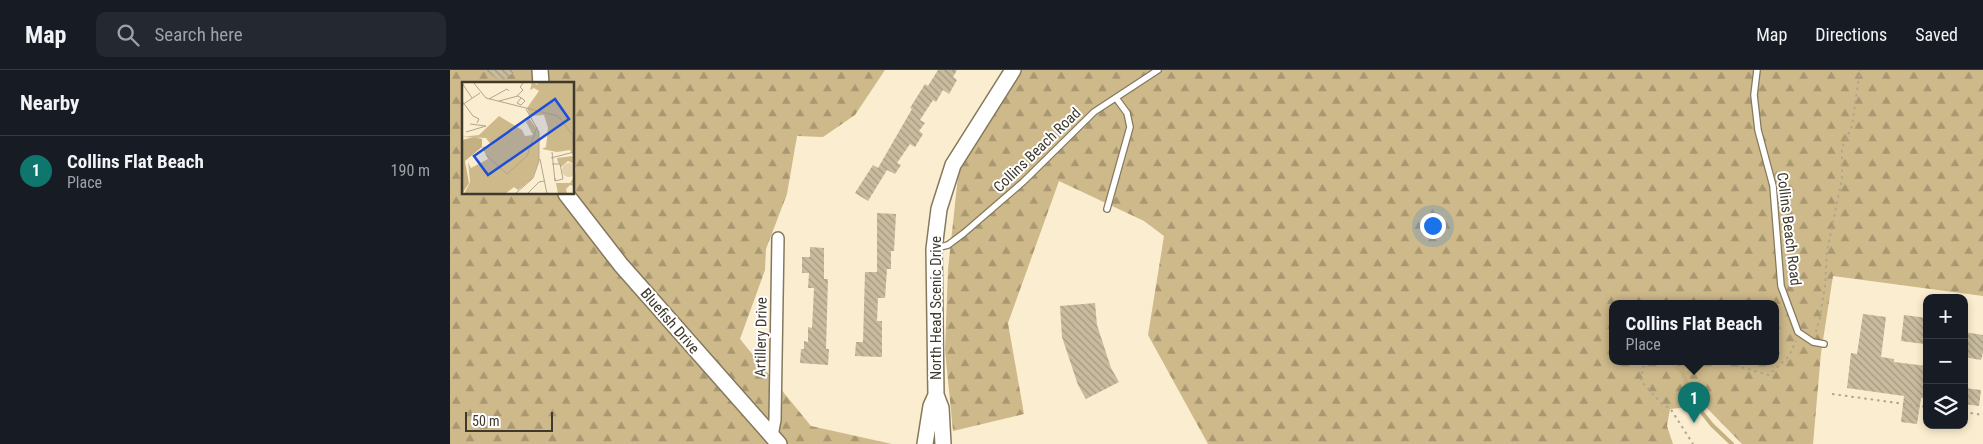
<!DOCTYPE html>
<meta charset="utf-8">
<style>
body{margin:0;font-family:"Roboto Condensed",sans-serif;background:#242831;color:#f1f3f6}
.controls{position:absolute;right:15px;bottom:15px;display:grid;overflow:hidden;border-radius:10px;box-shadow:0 2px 8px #0003}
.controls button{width:45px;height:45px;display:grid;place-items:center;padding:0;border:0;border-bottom:1px solid #363941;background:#171b24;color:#f1f3f6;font:25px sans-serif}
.scale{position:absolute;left:15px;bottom:12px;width:88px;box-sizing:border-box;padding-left:5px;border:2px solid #3f392d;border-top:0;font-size:14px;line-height:18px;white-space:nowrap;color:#3f392d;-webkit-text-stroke:4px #fff;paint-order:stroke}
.you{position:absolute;left:982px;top:155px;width:18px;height:18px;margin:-12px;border:4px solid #fff;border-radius:50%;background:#1a73e8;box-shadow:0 0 0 8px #1a73e833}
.badge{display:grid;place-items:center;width:32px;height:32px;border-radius:50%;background:#0f766e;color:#fff;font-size:16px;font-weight:700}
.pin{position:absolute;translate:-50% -41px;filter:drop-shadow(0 1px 2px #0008)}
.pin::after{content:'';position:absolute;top:26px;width:18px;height:15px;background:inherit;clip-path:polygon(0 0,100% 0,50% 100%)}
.popup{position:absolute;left:1159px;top:230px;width:170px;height:65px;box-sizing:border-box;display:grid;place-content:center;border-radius:10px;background:#171b24;filter:drop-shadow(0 1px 4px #0005);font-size:16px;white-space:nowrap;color:#9ea1a6}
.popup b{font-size:19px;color:#f1f3f6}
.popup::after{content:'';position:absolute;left:50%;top:100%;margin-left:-10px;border:10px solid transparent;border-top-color:#171b24}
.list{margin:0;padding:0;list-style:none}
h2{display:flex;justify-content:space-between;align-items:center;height:65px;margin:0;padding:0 20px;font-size:21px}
h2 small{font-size:16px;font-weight:400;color:#9ea1a6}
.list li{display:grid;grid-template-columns:32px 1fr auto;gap:15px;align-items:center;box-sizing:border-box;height:70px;padding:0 20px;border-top:1px solid #363941}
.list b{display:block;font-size:19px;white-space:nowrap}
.list p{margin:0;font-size:16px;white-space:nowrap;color:#9ea1a6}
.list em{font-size:16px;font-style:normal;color:#9ea1a6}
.icon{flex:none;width:28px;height:28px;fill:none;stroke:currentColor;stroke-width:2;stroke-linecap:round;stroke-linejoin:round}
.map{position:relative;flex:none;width:1533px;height:374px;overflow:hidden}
header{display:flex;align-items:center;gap:30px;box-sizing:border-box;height:70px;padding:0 25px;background:#171b24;border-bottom:1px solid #363941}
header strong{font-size:24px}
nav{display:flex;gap:28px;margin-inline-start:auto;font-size:18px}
.search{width:350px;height:45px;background:#242831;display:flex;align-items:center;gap:12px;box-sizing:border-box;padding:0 18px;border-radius:10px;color:#9ea1a6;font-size:19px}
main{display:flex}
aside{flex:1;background:#171b24}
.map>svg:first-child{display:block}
.forest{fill:url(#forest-firs);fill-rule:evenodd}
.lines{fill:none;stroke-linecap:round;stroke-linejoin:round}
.stream{stroke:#c5b082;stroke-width:4}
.building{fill:url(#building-back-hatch)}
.lane-casing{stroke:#85795d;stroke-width:8}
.street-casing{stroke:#85795d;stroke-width:14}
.secondary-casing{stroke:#85795d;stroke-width:18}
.path{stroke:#b0a58f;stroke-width:2;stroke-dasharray:2.5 4;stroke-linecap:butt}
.lane{stroke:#fff;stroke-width:5.5}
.street{stroke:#fff;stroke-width:11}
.secondary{stroke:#fff;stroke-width:15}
.labels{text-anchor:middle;stroke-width:4;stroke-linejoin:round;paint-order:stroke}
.street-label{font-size:15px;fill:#3f392d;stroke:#fff}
.inset-road{fill:none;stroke:#b0a58e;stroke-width:1}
.view{fill:#1d4ed8;fill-opacity:0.15;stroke:#1d4ed8;stroke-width:2.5}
.inset-edge{fill:none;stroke:#3f392d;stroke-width:2.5}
</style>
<header>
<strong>Map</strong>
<div class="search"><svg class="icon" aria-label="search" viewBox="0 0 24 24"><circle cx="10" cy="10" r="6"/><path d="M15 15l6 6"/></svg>Search here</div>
<nav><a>Map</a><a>Directions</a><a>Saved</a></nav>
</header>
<main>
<aside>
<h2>Nearby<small></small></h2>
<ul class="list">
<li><span class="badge">1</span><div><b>Collins Flat Beach</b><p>Place</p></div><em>190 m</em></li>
</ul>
</aside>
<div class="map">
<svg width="1533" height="374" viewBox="0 0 1533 374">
<defs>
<pattern id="forest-firs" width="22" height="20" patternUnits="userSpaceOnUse" patternTransform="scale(1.25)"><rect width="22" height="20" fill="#ceb98a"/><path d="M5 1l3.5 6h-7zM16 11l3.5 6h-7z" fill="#a99771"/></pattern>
<pattern id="building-back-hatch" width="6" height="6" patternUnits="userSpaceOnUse" patternTransform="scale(1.25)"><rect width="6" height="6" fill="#c8bb9e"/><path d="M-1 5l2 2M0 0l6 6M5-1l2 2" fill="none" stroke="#a49981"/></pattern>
</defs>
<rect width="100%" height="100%" fill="#fbedcf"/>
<!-- forest -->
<path class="forest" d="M0,0H435L405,45L373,67L347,66L337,124L316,179L315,200L290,269L361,356L442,374H0ZM14,14H124V124H14Z
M569,0H1533V226L1383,206L1371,283L1363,374H1292L1252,333L1240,337L1220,339L1217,356L1223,374H758L698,265L714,166L694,151L609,111L558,253L574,344L503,361L495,280L498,199L509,97ZM1163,234H1325V292H1163Z"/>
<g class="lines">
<!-- stream -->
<path class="stream" d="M1221,292L1232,302L1246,335L1262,355L1282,374
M1232,302L1233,292"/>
</g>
<!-- building -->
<path class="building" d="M33,0H67L55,9L49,10Z
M488,0H507L503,7L507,10L499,24L493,20L486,32L483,30L470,50L475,53L469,61L473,64L465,77L460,74L447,93L451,95L445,104L437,100L418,131L405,123L423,95L428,98L462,39L460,38L475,14L478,16Z
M427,143L446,144L444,181H441V199H437L435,228H428L427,251H432V287L405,286L406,272H413L415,202H427Z
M360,177L374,178V209H378L376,279H379L378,295L350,293L351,279H354V271L358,272V257L362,258L364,218H358L359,203H352V187H360Z
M645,233L647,255L661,298L669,312L636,329L628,315L612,267L610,236Z
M1413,244L1436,247L1431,287L1444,289V292L1477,296V329L1471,328L1467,354L1451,352L1454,326L1397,318L1401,283L1407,284Z
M1454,245L1477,248L1474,274L1451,271Z
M1514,262L1533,265V283L1531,290L1514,287Z
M1514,318L1531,320L1529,336L1514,334Z"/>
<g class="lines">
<defs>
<path id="lane" d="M1307,0L1304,25L1308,60L1323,116L1331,216L1348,262L1363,272L1374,274
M657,139L680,57L677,43L666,28
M486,178L498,175L514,163L573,112L644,42L708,0"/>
<path id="street" d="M322,366L325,350L328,168"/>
<path id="secondary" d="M90,0L91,14
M116,124L171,195L329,374
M486,325L491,338L493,374
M475,374L481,336L486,325L484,179L489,139L503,95L563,0"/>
</defs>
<!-- lane casing -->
<use href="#lane" class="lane-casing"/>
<!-- street casing -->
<use href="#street" class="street-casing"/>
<!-- secondary casing -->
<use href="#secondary" class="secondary-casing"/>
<!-- path -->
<path class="path" d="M1366,262L1370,247L1375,216L1377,181L1392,109V78L1402,56L1410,0
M1200,292L1193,297L1191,311L1213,335L1220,338L1243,374
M1273,292L1319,305L1339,286L1346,271
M1382,324L1477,337
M1514,342L1533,345"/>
<!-- lane -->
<use href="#lane" class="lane"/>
<!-- street -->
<use href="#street" class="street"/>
<!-- secondary -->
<use href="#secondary" class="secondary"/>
</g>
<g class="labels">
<!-- street labels -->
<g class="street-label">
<text transform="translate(587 80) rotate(-44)" y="5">Collins Beach Road</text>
<text transform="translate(1339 159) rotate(83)" y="5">Collins Beach Road</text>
<text transform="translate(486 238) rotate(-90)" y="5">North Head Scenic Drive</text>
<text transform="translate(220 251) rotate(49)" y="5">Bluefish Drive</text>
<text transform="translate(311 267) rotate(-89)" y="5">Artillery Drive</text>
</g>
</g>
<!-- overview -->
<g transform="translate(12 12)">
<rect width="112" height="112" fill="#fbedcf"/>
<path d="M70,0L76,3L75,0H112V82L106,79L99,85L96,80L95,76L111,74L108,68L95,70L80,67L84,65L86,46L82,33L68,34L65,26L77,9L72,6L68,8ZM37,34L60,48L63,54L71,53L64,40L67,36L77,50V79L70,97L56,108L52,105L43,112H2L8,100L6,80L9,86L26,77L20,65L30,64L24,56L0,55L17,53ZM112,95V104L108,103L104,107L105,112H111H96L94,101H108Z" fill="#ceb98a"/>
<path d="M100 88a7 7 0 1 1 14 0a7 7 0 1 1-14 0Z" fill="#e3d2ac"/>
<path d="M12,55L20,57V65L3,79L7,101L0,112V58Z" fill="#c5b082"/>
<path class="inset-road" d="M11,0L24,16L96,34L113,56M0,1L10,16M55,14L61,8L58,5L62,0M27,17L45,7L47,9M0,19L11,34L17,37L15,41M37,19L56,14L61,17L63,19L59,23L55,21L59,16M0,23L18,11M4,50L24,44L8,42M111,55L112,71M90,70L93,99V96M24,73L45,92L65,74L75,45M89,76L112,70M78,77L85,112M90,82H98L101,97L93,99M54,111L71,96L77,79V50L64,27M65,112L77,100L83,99"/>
<path class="view" d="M93,17L107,37L26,93L12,74Z"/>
<rect width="112" height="112" class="inset-edge"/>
</g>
</svg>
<div class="controls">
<button>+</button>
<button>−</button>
<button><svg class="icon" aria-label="layers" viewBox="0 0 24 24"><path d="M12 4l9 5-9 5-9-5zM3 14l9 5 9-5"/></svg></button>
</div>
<div class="scale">50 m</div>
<div class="you"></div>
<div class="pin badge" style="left:1244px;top:353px">1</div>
<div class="popup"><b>Collins Flat Beach</b>Place</div>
</div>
</main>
